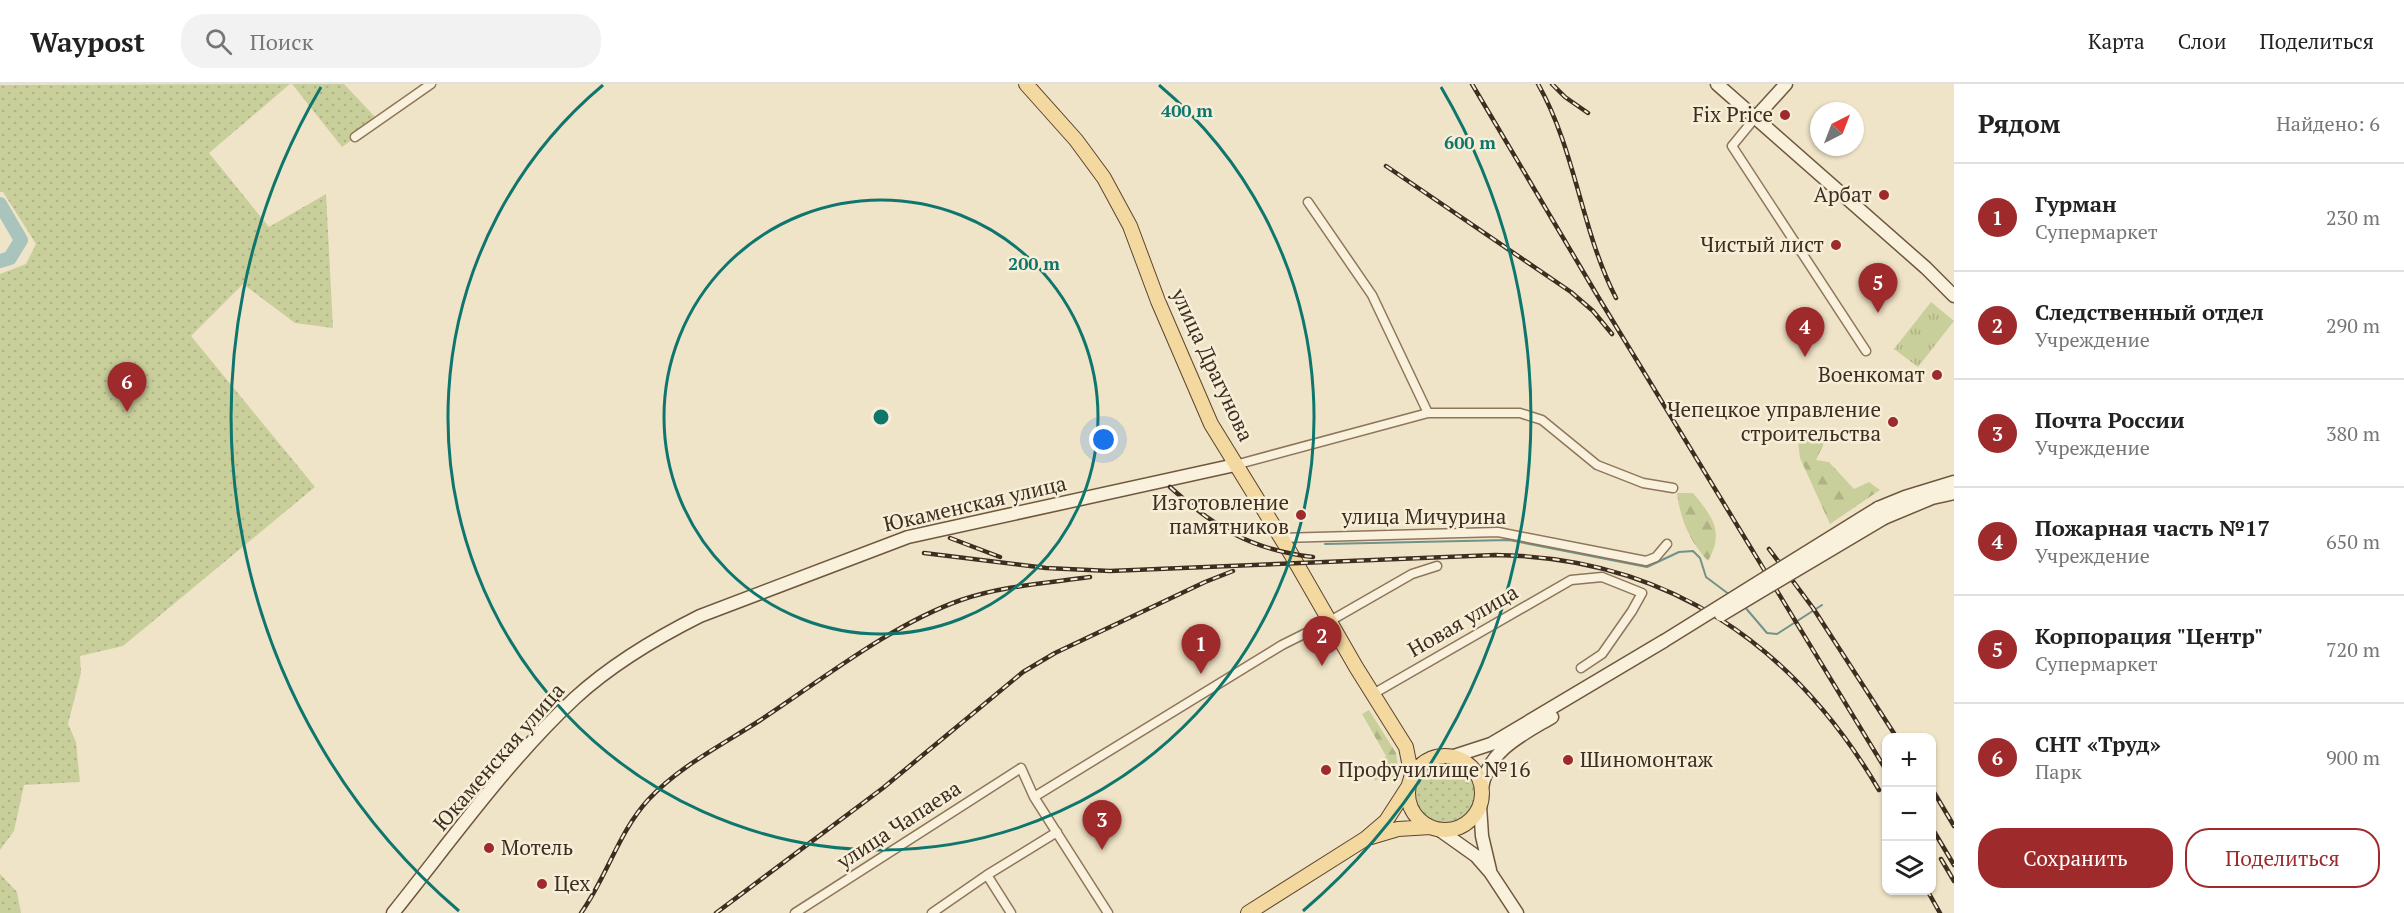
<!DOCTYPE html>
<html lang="ru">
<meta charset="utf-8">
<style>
body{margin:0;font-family:"PT Serif",serif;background:#f2f2f2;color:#222}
.controls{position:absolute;right:18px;bottom:18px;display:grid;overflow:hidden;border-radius:12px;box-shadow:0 2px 4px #0004}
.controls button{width:54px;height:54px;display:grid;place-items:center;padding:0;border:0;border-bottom:2px solid #e0e0e0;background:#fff;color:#222;font:30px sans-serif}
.compass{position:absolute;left:1810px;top:18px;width:54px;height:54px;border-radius:50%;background:#fff;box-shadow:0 2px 4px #0004;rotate:42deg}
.you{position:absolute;left:1104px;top:356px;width:21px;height:21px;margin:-15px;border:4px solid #fff;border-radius:50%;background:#1a73e8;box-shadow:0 0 0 9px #1a73e833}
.badge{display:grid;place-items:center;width:39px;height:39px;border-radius:50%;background:#9e2a2b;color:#fff;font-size:20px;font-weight:700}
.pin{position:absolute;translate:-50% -50px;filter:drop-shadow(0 2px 3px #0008)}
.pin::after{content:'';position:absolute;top:32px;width:21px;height:18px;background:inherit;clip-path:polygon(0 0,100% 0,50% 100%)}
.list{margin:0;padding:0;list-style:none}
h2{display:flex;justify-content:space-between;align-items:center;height:78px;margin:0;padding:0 24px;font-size:26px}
h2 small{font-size:20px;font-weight:400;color:#767676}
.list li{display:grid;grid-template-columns:39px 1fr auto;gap:18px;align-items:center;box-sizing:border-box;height:108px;padding:0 24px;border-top:2px solid #e0e0e0}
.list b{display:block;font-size:22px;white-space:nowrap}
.list p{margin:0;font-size:20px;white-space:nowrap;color:#767676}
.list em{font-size:20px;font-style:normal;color:#767676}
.actions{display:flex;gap:12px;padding:18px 24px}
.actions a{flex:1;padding:14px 0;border:2px solid #9e2a2b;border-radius:24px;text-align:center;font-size:21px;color:#9e2a2b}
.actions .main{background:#9e2a2b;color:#fff}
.icon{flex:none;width:33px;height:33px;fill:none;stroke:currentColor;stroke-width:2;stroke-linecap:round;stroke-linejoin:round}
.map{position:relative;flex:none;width:1954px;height:829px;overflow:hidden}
header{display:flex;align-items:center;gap:36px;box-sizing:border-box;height:84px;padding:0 30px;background:#fff;border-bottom:2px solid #e0e0e0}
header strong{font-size:28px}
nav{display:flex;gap:33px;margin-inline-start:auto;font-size:21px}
.search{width:420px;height:54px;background:#f2f2f2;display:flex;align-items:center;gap:15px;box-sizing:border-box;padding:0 21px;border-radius:24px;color:#767676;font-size:22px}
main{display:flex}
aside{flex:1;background:#fff}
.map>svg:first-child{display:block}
.grass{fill:url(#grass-dots)}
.forest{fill:url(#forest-firs)}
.park{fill:url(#park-tufts)}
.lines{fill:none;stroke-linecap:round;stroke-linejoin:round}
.stream{stroke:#6f938a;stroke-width:2}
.river{stroke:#a9c4bc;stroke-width:14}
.street-casing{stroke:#8d765c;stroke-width:11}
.secondary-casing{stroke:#6f573f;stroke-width:15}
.primary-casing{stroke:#5b4430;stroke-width:16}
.street{stroke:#faf1dc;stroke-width:8}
.secondary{stroke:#faf1dc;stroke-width:12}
.primary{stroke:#f3d9a0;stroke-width:14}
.rail-casing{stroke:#3d2e20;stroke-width:4.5}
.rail{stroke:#f7eed8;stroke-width:2;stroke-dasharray:7;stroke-linecap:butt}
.secondary-bridge-casing{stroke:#6f573f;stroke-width:15;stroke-linecap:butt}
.secondary-bridge{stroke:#faf1dc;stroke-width:12}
.ring{fill:none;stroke:#0f766e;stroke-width:3}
.poi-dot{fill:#9e2a2b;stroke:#f7eed8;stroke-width:2}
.labels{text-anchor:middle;stroke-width:5;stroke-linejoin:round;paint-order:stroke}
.poi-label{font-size:21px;fill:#3d2e20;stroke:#f7eed8;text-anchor:end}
.street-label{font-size:21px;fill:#3d2e20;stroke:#f7eed8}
.centre{fill:#0f766e;stroke:#f7eed8;stroke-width:3}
.ring-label{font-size:18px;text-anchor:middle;font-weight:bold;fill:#0f766e;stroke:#f7eed8;stroke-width:5;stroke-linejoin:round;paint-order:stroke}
</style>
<header>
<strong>Waypost</strong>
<div class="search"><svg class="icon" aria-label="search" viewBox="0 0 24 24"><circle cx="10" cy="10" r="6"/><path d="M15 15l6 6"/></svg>Поиск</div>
<nav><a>Карта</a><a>Слои</a><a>Поделиться</a></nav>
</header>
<main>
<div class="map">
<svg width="1954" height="829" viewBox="0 0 1954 829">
<defs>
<pattern id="grass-dots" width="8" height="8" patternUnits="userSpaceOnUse" patternTransform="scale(1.5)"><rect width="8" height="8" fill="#c9cf9b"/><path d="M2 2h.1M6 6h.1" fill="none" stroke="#aeb285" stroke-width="1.8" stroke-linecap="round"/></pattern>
<pattern id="forest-firs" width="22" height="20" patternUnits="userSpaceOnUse" patternTransform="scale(1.5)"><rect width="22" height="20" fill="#c9cf9b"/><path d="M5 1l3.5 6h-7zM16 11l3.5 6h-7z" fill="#aeb285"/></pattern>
<pattern id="park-tufts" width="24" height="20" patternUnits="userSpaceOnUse" patternTransform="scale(1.5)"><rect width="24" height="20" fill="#c9cf9b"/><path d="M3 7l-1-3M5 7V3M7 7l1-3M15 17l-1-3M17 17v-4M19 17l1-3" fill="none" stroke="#aeb285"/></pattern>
</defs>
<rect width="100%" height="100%" fill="#f0e4c8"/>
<!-- grass -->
<path class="grass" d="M290,0L209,69L269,143L326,110L333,244L295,239L243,200L191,252L315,403L123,562L80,572L81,589L68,640L76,658L80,698L24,701L14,747L0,766V190L26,180L36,160L3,108H0V1Z
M292,0H344L379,37L342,63Z
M1414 709a32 32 0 1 1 64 0a32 32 0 1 1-64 0Z
M0,790L17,808L21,829H0Z"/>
<!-- forest -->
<path class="forest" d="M1797,349L1824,359L1816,376L1829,378L1854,405L1869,398L1880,406L1830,440L1800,374Z
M1677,409H1693C1712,432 1725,448 1708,477C1690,458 1680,435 1677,409Z
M1369,626L1396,669L1399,688L1394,696L1384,693L1375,697L1372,690L1386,672L1362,630Z"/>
<!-- park -->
<path class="park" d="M1931,218L1954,237L1918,283L1894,265Z"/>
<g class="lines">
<!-- stream -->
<path class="stream" d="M1325,460L1509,456L1647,483L1679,468L1693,467L1700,474L1706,493L1730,511
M1744,522L1767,549L1777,550L1822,521"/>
<!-- river -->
<path class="river" d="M0,120L21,156L10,174L0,177"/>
<defs>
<path id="street" d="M1755,34L1732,62L1866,267
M355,53L431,0
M1308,118L1372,211L1428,329
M1235,381L1428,329H1520L1542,336L1597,381L1643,399L1673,404
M1280,454L1498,448L1646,477L1656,473L1667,460
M1373,610L1571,496L1602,493L1642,509L1632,527L1602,570L1581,584
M1034,713L1282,561L1330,537L1412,490L1437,482
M987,791L1011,829
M795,829L1021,684L1034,713L1108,829
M932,829L987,791L1057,748"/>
<path id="secondary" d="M1717,0L1926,184L1954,212
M1755,34L1786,0
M1878,424L1905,413L1954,398
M1884,434L1932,414L1954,409
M1451,673L1491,660L1664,557
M1482,704C1488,666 1522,651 1552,633
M1480,722L1482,752L1490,786
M1438,745L1476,772L1490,788L1517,829
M393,829C450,758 509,675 575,614C611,581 656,554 700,532L908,453L1235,381"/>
<path id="primary" d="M1026,0L1076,56L1104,94L1130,142L1158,217L1211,340L1291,470L1356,583L1406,663L1412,693
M1408 709a37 37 0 1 1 74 0a37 37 0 1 1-74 0Z
M1371,753L1398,745L1431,743
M1248,829L1365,755L1386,737L1408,703"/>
</defs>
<!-- street casing -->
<use href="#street" class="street-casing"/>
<!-- secondary casing -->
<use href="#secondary" class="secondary-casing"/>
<!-- primary casing -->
<use href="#primary" class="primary-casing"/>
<!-- street -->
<use href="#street" class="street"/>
<!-- secondary -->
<use href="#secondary" class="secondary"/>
<!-- primary -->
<use href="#primary" class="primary"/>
<defs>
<path id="rail" d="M1472,0L1597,211L1886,686
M1538,0C1576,67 1581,146 1616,214
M1552,0L1565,13L1588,29
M1386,82L1571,208L1593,227L1612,250
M1170,403C1215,444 1252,466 1313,473
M950,454L1000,473
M1769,465L1813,524L1897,654
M924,469L1046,484L1110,487L1495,471C1667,473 1794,561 1879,706
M1932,705L1954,742
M1932,744L1954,781
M1941,775L1954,797
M1927,806L1940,829
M581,829C607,793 618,749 648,716C678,683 722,661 759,637C820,597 892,540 961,516C1002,502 1047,499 1090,493
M716,829L883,704L1023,588L1055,569L1205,498L1233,487"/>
</defs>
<!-- rail casing -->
<use href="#rail" class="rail-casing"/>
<!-- rail -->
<use href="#rail" class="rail"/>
<defs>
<path id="secondary-bridge" d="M1721,531L1884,434
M1664,557L1878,424"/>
</defs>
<!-- secondary-bridge casing -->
<use href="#secondary-bridge" class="secondary-bridge-casing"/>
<!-- secondary-bridge -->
<use href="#secondary-bridge" class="secondary-bridge"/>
</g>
<!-- distance rings -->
<g class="ring">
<circle cx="881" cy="333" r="217"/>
<path d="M1159 1A433 433 0 1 1 603 1"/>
<path d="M459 827A650 650 0 0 1 321 3M1441 3A650 650 0 0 1 1303 827"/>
</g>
<!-- markers -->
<g class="poi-dot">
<circle cx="1785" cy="31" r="6"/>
<circle cx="1884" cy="111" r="6"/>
<circle cx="1836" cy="161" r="6"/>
<circle cx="1937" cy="291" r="6"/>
<circle cx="1893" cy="338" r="6"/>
<circle cx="1301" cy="431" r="6"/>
<circle cx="1568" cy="676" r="6"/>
<circle cx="1326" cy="686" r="6"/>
<circle cx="489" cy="764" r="6"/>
<circle cx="542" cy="800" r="6"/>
</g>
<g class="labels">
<!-- poi labels -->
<g class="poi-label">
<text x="1773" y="38">Fix Price</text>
<text x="1872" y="118">Арбат</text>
<text x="1824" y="168">Чистый лист</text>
<text x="1925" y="298">Военкомат</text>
<text x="1881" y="333">Чепецкое управление<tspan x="1881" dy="24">строительства</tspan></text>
<text x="1289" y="426">Изготовление<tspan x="1289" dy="24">памятников</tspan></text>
<text x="1580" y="683" text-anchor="start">Шиномонтаж</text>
<text x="1338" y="693" text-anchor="start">Профучилище №16</text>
<text x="501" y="771" text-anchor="start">Мотель</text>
<text x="554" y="807" text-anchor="start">Цех</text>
</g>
<!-- street labels -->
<g class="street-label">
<text transform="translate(1212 281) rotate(65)" y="7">улица Драгунова</text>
<text transform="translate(975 420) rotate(-13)" y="7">Юкаменская улица</text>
<text x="1424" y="440">улица Мичурина</text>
<text transform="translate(1463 537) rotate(-30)" y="7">Новая улица</text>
<text transform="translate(499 673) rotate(-49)" y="7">Юкаменская улица</text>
<text transform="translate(899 741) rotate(-33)" y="7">улица Чапаева</text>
</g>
</g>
<circle cx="881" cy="333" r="9" class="centre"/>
<g class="ring-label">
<text x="1187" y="33">400 m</text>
<text x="1470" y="65">600 m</text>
<text x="1034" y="186">200 m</text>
</g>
</svg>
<div class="controls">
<button>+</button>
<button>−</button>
<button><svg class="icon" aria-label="layers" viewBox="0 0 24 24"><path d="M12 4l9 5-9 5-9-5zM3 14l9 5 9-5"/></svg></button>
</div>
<svg class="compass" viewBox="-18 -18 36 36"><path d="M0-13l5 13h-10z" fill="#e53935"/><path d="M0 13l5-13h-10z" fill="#767676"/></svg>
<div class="you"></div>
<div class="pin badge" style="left:1201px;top:590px">1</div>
<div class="pin badge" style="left:1322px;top:582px">2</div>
<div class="pin badge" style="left:1102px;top:766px">3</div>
<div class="pin badge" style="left:1805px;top:273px">4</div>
<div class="pin badge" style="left:1878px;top:229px">5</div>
<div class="pin badge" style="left:127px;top:328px">6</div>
</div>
<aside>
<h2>Рядом<small>Найдено: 6</small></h2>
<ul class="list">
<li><span class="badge">1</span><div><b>Гурман</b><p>Супермаркет</p></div><em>230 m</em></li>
<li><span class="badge">2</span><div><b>Следственный отдел</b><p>Учреждение</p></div><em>290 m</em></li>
<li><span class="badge">3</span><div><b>Почта России</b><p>Учреждение</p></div><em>380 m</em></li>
<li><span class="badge">4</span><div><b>Пожарная часть №17</b><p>Учреждение</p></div><em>650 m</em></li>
<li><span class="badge">5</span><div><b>Корпорация &quot;Центр&quot;</b><p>Супермаркет</p></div><em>720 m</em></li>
<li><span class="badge">6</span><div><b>СНТ «Труд»</b><p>Парк</p></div><em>900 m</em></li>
</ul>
<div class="actions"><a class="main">Сохранить</a><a>Поделиться</a></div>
</aside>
</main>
